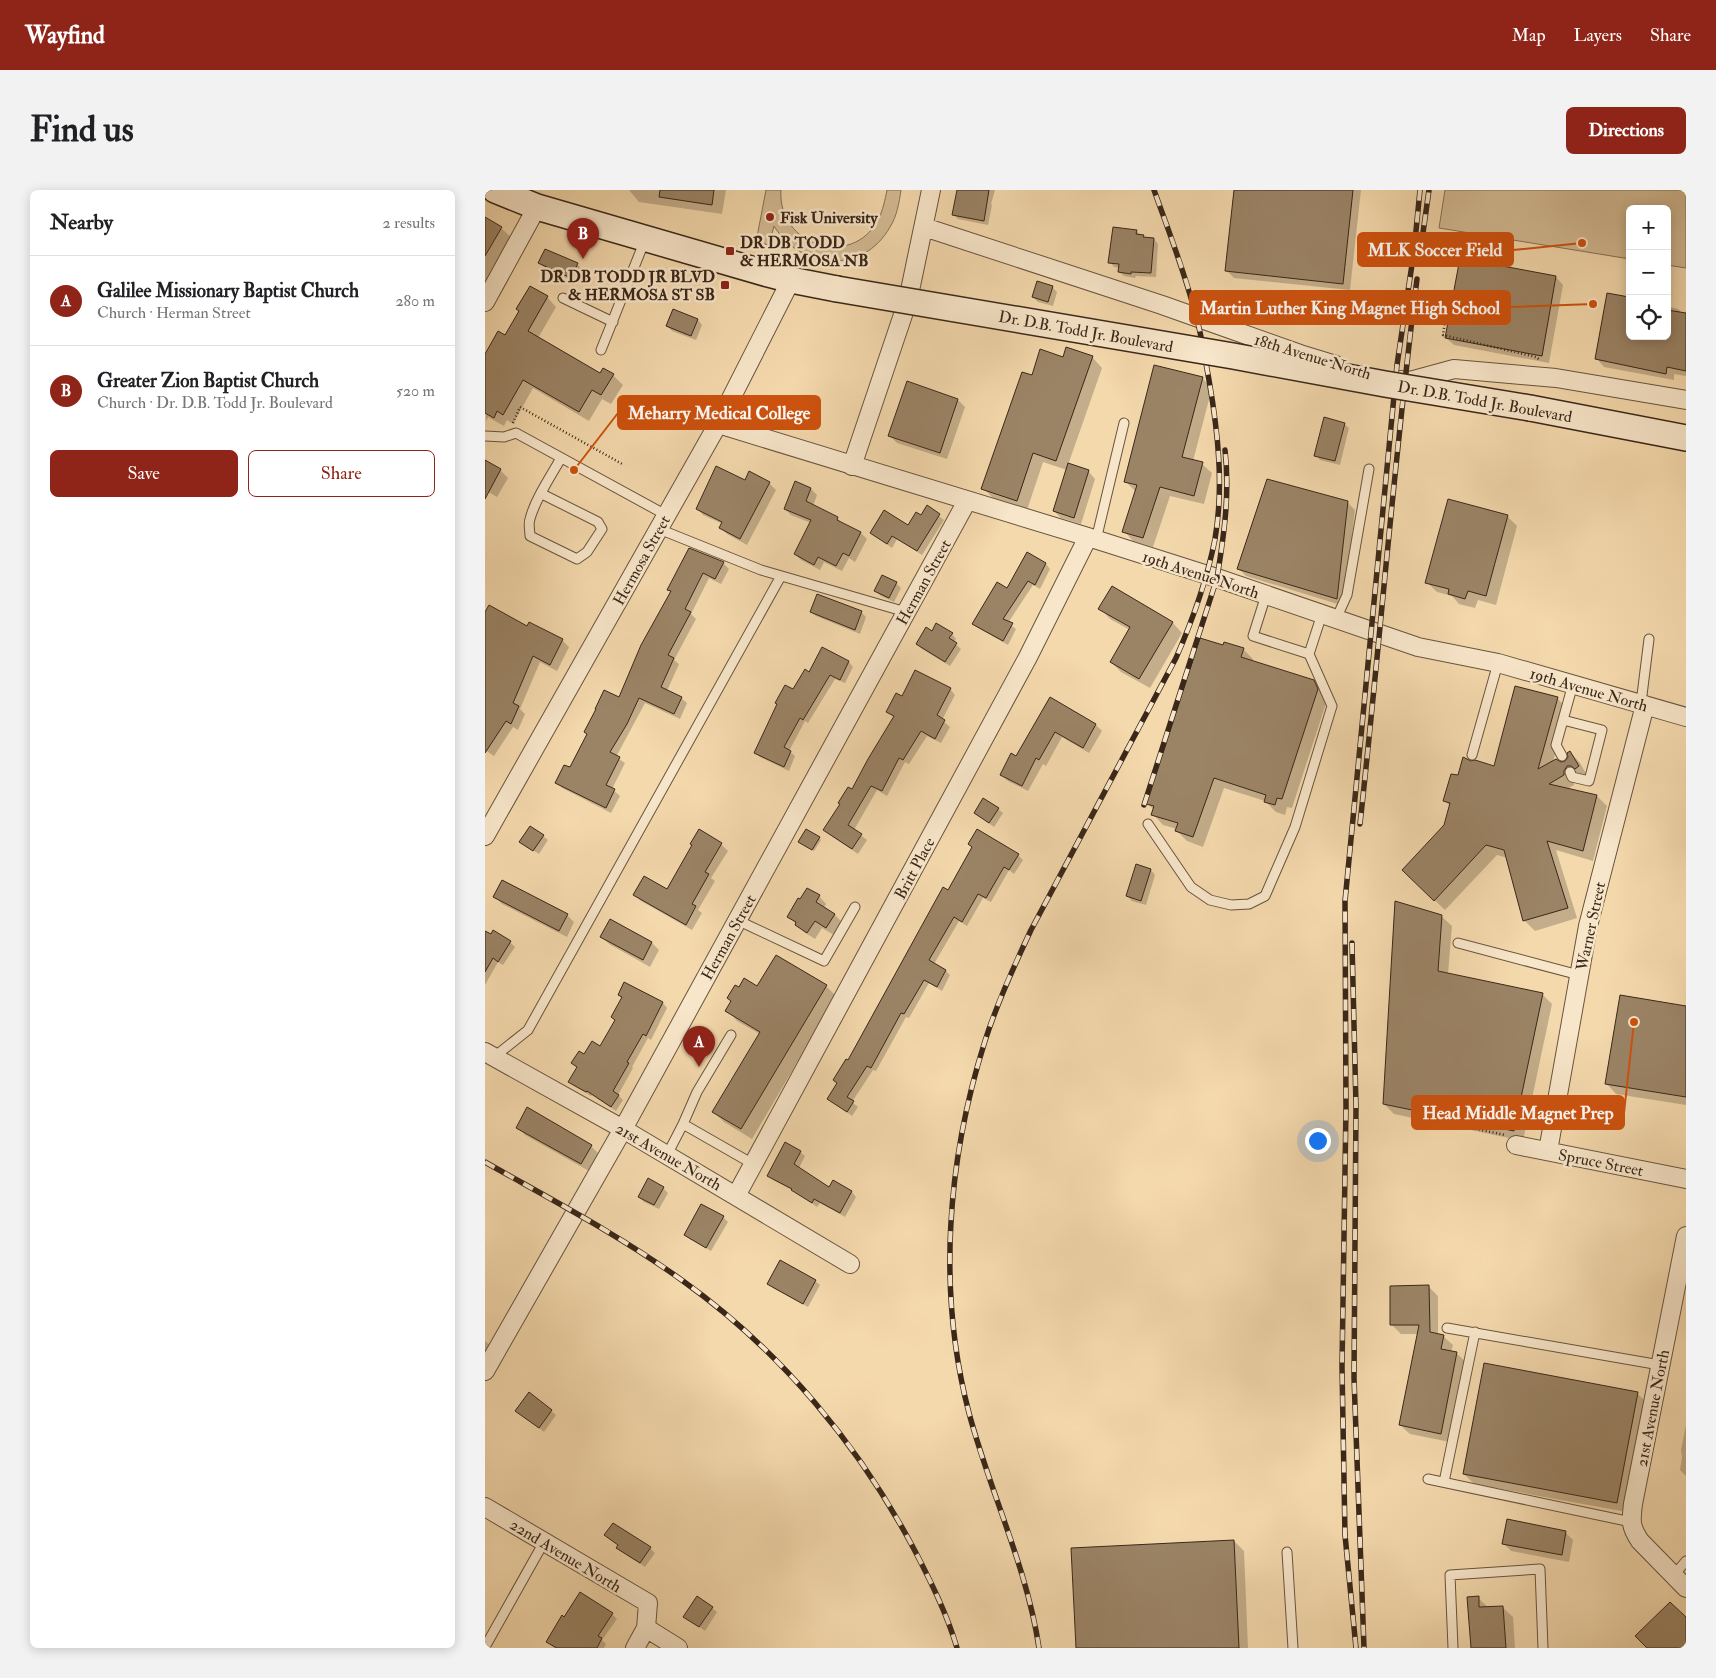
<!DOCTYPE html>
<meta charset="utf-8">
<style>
body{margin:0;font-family:"IM FELL Double Pica",serif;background:#f2f2f2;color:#202124}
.controls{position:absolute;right:15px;top:15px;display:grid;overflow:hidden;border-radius:8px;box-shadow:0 2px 12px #0003}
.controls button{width:45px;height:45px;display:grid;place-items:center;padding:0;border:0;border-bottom:1px solid #e0e0e0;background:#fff;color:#202124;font:25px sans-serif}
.you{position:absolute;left:832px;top:950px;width:18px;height:18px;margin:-12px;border:4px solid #fff;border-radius:50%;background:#1a73e8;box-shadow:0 0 0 8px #1a73e833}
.badge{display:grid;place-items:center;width:32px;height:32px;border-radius:50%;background:#8f2418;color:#fff;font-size:16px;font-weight:700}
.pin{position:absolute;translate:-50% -41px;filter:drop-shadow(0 1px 2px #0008)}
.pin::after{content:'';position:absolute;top:26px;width:18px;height:15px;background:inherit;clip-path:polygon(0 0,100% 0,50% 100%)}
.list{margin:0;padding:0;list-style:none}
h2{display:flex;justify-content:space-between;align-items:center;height:65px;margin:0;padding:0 20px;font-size:21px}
h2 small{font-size:16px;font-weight:400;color:#757577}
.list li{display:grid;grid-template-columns:32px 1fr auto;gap:15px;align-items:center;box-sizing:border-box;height:90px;padding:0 20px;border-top:1px solid #e0e0e0}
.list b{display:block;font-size:19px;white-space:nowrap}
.list p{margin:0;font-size:16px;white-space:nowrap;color:#757577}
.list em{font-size:16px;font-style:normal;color:#757577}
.actions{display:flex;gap:10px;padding:15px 20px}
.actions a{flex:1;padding:11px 0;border:1px solid #8f2418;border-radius:8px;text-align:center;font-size:18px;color:#8f2418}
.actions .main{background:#8f2418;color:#fff}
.icon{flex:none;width:28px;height:28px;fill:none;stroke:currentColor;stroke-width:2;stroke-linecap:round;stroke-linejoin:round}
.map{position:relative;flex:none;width:1201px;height:1458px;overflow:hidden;border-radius:8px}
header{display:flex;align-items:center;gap:30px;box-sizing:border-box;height:70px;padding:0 25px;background:#8f2418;color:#fff}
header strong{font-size:24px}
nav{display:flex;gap:28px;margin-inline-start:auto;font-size:18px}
.intro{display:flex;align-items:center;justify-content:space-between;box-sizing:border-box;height:120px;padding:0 30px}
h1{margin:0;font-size:35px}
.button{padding:12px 22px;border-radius:8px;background:#8f2418;color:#fff;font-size:18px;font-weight:700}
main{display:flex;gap:30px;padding:0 30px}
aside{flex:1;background:#fff;border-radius:8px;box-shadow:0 2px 12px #0003}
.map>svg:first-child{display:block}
.green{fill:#d4bb94;stroke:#877156}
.shadow{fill:#0003}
.building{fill:#9b8466;stroke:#3a2719}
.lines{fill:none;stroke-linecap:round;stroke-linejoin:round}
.service-casing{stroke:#68543e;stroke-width:11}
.minor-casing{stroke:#68543e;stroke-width:20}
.secondary-casing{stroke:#3a2719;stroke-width:28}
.path{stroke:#3a2719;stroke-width:2.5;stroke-dasharray:1 2.5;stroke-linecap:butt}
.service{stroke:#f8e6ca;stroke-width:9}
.minor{stroke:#f8e6ca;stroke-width:18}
.secondary{stroke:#f8e6ca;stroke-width:25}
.rail-casing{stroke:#3a2719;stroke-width:5.5}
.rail{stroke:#f8e6ca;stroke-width:4;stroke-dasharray:11;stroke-linecap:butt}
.secondary-bridge-casing{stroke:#3a2719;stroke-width:28;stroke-linecap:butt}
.secondary-bridge{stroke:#f8e6ca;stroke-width:25}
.poi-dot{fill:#8f2418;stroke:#f8e6ca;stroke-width:2}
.labels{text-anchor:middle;stroke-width:5;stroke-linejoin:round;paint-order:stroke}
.poi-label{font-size:16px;font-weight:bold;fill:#3a2719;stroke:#f8e6ca;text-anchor:start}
.street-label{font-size:16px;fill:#3a2719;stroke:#f8e6ca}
.leader{fill:none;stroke:#ce520e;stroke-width:2}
.callout-dot{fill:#ce520e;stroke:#f8e6ca;stroke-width:2}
.callout{fill:#ce520e;stroke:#ce520e;stroke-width:2}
.callout-label{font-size:18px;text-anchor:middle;font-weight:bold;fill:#fff}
</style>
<header>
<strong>Wayfind</strong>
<nav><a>Map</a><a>Layers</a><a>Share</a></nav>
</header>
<div class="intro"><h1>Find us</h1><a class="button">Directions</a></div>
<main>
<aside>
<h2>Nearby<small>2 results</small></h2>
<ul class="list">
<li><span class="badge">A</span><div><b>Galilee Missionary Baptist Church</b><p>Church · Herman Street</p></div><em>280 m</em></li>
<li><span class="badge">B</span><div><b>Greater Zion Baptist Church</b><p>Church · Dr. D.B. Todd Jr. Boulevard</p></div><em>520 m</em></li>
</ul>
<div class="actions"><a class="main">Save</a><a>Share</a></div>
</aside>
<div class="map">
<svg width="1201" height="1458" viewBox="0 0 1201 1458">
<rect width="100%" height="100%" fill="#f4d9ad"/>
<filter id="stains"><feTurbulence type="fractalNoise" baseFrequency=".004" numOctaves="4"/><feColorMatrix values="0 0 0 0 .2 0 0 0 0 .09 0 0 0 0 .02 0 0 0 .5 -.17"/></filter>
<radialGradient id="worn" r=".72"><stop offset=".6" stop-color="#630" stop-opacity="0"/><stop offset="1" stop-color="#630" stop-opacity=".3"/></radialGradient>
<!-- green -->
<path class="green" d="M281,0H296C292,56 367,79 393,30C398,20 400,10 402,0H416C414,13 412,26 405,37C378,85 316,80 289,36L284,55L271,52Z
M960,0H1201V78L1182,75V19H1145V69L954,38Z"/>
<!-- shadow -->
<path class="shadow" d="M144,0H241L237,24L154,12Z
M473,0H510L506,14L507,15L503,35L473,29L468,24Z
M750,0H876L865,100L749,88L741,80Z
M0,29L16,38L27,48L0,93Z
M651,41L661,49H669L673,54L671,87L651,86L650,88L639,86L634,82L635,78L629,77L625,72Z
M976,70L1071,87L1078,95L1064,173L969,155L961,148Z
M55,73L92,74L97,79L91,92L60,78Z
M567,97L572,102L568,116L553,112L548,107Z
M1123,105L1145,109V146H1182V116L1193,119L1198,124H1201V186L1189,184V190L1119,177L1112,169Z
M62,107L71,117L53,148L116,185H128L138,195L126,214L117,209L104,231L48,198L28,234L22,230L19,236L3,227L1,231L0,166Z
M213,130L217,135L211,150L187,141L182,136Z
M607,167L617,178L583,275L603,281L610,289L596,334L576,328L569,321L582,280L558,272L542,320L508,308L498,298L547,186L579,168Z
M717,188L727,198L708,271L717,274L727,283L719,314L685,306L668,357L648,351L639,341L650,301L640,291Z
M473,210L480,217L462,269L412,253L405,246Z
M859,234L864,238L855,275L835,270L831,265Z
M0,272L15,280L23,288L12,307L0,300Z
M265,283L284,293L291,300L262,355L242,344L236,338L238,334L218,325L212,318L260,292Z
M311,293L326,299L332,305L328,316L353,329L358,334L376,343L382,349L370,372L364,368L357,381L339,372L335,380L316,370L310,364L326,333L306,325L300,319Z
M862,312L870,320L859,416L761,386L753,378Z
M442,317L459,330L437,365L412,349L407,358L386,343L423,336L436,327Z
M1022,326L1032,336L1011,415L993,410L990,418L974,414L967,406L952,402L942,392Z
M542,364L561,374L565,379L555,399L548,395L523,433L531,439L523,455L493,438L488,434L522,400Z
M238,373L244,379L236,394L224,388L206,424L211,429L189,470L194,474L182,501L196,508L202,513L195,529L160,513L131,567L140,573L127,599L135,606L126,623L77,598L72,593L86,579L134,509L187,402L184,399Z
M411,393L416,398L409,412L396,406L391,401Z
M615,418L687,432L697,443L665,498L636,482L626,472L645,440L625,429Z
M326,422H376L381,427L375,444L331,426Z
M0,425L43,437L45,434L77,450L84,457L72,481L55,472L35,519L40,524L33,540L28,537L9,566L0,560Z
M447,442L467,444L471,449L469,453L476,459L465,476L437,459L432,454Z
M739,457L758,459L768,469V472L828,491L838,502L842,510L807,618L802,617L800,625L791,622L780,611L739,598L718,657L702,651L692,641V639L678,635L668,624L669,620L662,613Z
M364,472L368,477L360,493L350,489L323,533L320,531L304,561L310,566L304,581L275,567L270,562L309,501L324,483Z
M465,499L470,505L457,530L465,537L456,553L442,546L424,574L420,572L402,606L392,600L369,640L382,650L373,664L345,645L339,640L367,601L410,528L402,522L417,508Z
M1072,508L1082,518L1068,572H1081L1085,562L1095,573L1103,587L1089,591V595L1082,599L1112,606L1122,616L1108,671L1071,660L1092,728L1050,741L1039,730L1023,668L1012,665L960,720L918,680L960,635L965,616L960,611L973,587L986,572L1010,577Z
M566,509L611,535L617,541L604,563L577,547L561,576L558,574L543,601L523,591L517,585L532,568Z
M513,619L518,623L509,637L490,623Z
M492,640L533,665L538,670L529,684L524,680L506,712L498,708L482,736L474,731L449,774L461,781L465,785L457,801L444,793L424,828L421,827L391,881L388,880L367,912L373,917L367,926L344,909L363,872L464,702L488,658L484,654Z
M214,641L236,654L243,661L226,688L230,691L213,720L217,723L207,740L156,711L150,705L182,701L208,656Z
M58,646L63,650L54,664L41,656Z
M334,648L336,650L329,661L315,652Z
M652,676L666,680L670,685L661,715L647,711L642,706Z
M334,706L341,714L339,718L350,725L357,732L349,745L337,738L330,749L319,742L303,726Z
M10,707L82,725L89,732L82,747L17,714Z
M956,726L967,736L963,784L1057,804L1067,814L1038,951L909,924L899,914Z
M126,730L167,753L174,760L165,777L124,754L117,747Z
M0,742L25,752L30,757L18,775L13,772L0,795Z
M292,767L341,796L351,806L267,949L239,932L229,922L275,844L252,831L242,820L254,798H273Z
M140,793L178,813L182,818L166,850L163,848L147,877L148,878L133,905L138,910L131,921L107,905L106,906L89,896L85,892L93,878L88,873L116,857L131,831L137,808L134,805Z
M1201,817V915L1131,904L1121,893Z
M33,937L106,956L113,963L104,981L40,945Z
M315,962L320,966L314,978L345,998L348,992L367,1002L371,1007L360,1027L335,1013L332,1017L309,1001L288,990L283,985Z
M178,998L183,1003L174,1019L159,1012L154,1007Z
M238,1027L243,1032L226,1061L205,1049L200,1045Z
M330,1091L335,1095L323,1117L288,1098L284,1093Z
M944,1097L953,1106V1145L958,1146L968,1155L966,1162L971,1163L981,1172L965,1252L925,1244L915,1235L933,1144H916L906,1134Z
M0,1151L6,1156L0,1166Z
M1152,1203L1162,1213L1142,1322L989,1294L979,1284Z
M66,1221L71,1225L59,1242L37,1225Z
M1201,1235V1286L1195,1280L1197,1267L1196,1260Z
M1023,1331L1081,1343L1088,1350L1084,1372L1026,1361L1018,1353Z
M121,1345L165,1358L170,1363L160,1377L137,1362L133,1357L134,1356Z
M749,1351L759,1361L763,1458H592Z
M993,1408L1004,1418L1017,1417L1028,1427L1030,1458H987Z
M227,1418L232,1422L220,1441L200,1427Z
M127,1424L132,1429L117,1450L121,1454L119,1458H69L63,1452Z"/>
<!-- building -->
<path class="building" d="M175,0H229L227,15L174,7Z
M472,0H504L499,31L467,25Z
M749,0H868L858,94L740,81Z
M0,27L17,37L0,66Z
M628,37L652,40L651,44L659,45L658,47L669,48L666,83L646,82V84L633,82L634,74L623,73Z
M60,59L93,73L86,88L53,73Z
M975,68L1071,86L1057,166L960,148Z
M552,91L568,96L563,112L547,107Z
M45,96L63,106L43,141L115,183L118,178L129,184L116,205L107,200L94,222L38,190L18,225L12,221L9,228L0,223V164L13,141L20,145L34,121L31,119Z
M1122,103L1144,107L1142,113H1145V146H1182V120L1201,123V181L1182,177L1181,184L1110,169Z
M188,119L213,129L206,146L181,136Z
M581,157L608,166L571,271L548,263L532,311L496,299L537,182L547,185L555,159L578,167Z
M669,175L718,187L697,267L718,272L709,306L675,297L658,348L637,342L652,295L639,292Z
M422,191L473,209L455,263L403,246Z
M839,227L860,233L850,271L829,266Z
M0,270L16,279L0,309Z
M583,273L604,280L589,328L568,321Z
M231,276L260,290L264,281L285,292L255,349L234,338L237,332L211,319Z
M782,289L863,311L852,409L752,379Z
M310,291L326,298L321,311L353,327L352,330L376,342L364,366L358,363L351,376L333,367L329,375L309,364L326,330L299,319Z
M963,309L1023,325L1001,406L983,401L980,409L963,404L964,399L940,393Z
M442,315L455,324L432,361L407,346L402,354L385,343L399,320L423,335L431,322L436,325Z
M204,358L239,372L230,389L218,383L200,419L206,422L183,465L189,468L176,497L197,507L189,524L154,508L142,534L125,562L135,567L121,595L130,599L121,618L70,593L79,575L85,577L102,544L99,542L111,519H110L119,500L134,507L156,455L186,401L182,400Z
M542,362L561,373L550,395L543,391L518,429L528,433L518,451L487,434L512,392L522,398Z
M397,385L412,392L404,408L389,401Z
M627,396L688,432L654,489L625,472L645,437L613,419Z
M332,404L377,421L370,440L325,422Z
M4,415L42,436L44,432L78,449L65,475L48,466L28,513L34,516L26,534L21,531L0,563V422Z
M451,433L468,443L464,448L472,453L460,472L431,454L441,437L447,441Z
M715,448L738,455L739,452L759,458L756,467L829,490L833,499L797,609L792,608L790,615L779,612L781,605L729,588L708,647L690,641L693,633L666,625L669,616L661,614Z
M337,457L364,471L355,490L345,485L318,530L315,528L299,557L306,561L299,577L269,563L292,514L290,513L300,495L308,499L320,479L324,482Z
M430,480L466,498L452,525L460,530L450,549L436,541L418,570L414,568L397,601L386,596L363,635L377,644L367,659L338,640L355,614L353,613L363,597L367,599L383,569L409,526L401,522L411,503L417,506Z
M1030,496L1073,507L1053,579L1071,569L1076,572L1080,571L1083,567L1082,563L1085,561L1094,576L1090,579L1086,576H1082L1079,581V585L1064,594L1112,605L1098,661L1062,651L1083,718L1038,731L1019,660L1001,655L949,711L917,680L959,635L965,613L958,611L966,584L973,585L978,567L986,571L990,570L1009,576Z
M565,507L611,534L598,558L570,542L554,570L551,568L537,596L515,585L526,563L531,566Z
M498,608L514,618L504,633L489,623Z
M45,636L59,645L48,661L34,652Z
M214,639L237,653L220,682L224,684L207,714L211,716L201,735L148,705L159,686L182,699L207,655L205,654Z
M321,639L335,647L327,660L313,652Z
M492,639L534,664L524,680L519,677L501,708L493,704L477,732L469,727L444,770L461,780L452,797L439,790L419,824L416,823L386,878L382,876L362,907L369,911L362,922L342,909L352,893L348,890L361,869L363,870L458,697L463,700L487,657L483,654Z
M651,674L666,679L656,711L641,706Z
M17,690L83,724L74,741L8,707Z
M322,698L335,705L331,712L350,724L341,738L330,731L322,743L310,735L311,732L302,727L313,708L315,709Z
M910,711L957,725L953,781L1058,803L1029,941L898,914Z
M125,729L167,752L158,770L115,747Z
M8,740L26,751L13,772L8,768L0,782V741L6,744Z
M291,765L342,795L256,939L227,922L275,842L240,821L246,811L242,808L250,795L254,797L259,788L272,796Z
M139,792L178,812L161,846L158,844L142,872L144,873L128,901L134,905L126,917L102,901L101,902L83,892L92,877L86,873L94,861L99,864L107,851L115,856L130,830L126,827L137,807L133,805Z
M1135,805L1201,816V907L1120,894Z
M42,917L107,955L96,974L31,938Z
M300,952L316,961L309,974L344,997L348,990L367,1001L355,1023L329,1009L327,1013L306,1000L307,999L282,986Z
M163,988L179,997L169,1015L153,1007Z
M216,1014L239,1026L221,1058L199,1045Z
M295,1070L331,1090L318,1114L282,1094Z
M944,1095L945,1142L959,1145L956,1159L972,1162L956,1244L914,1235L934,1135H905V1096Z
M999,1173L1153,1202L1132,1313L978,1284Z
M44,1202L67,1220L54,1238L30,1221Z
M1022,1329L1081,1341L1077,1365L1017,1354Z
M128,1333L166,1357L155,1373L131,1358L133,1355L119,1345Z
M749,1350L754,1458H591L586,1358Z
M95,1402L128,1423L113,1446L117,1448L112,1458H72L61,1452L77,1425L79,1427Z
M212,1406L228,1417L214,1437L198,1427Z
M994,1406V1417L1018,1416L1021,1458H986L982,1407Z
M1185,1412L1201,1427V1458H1162L1150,1446Z"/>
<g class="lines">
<defs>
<path id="service" d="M78,108L128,132
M116,160L160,50
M0,246L19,247L31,243L181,325
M57,304L113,332L117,339L102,362L92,369L45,346C45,341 43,334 45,329C50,309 66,286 76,268
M174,339L276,380L421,422
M611,350L639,233
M781,405L768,446L824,464L837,424
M851,429L862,405L884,279
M1156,513L1164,449
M1078,530L1117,540L1104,591L1087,587L1085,582
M987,565L1013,473
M1077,566L1071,555L1088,494
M663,634L706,697L725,710L746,715L764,714L780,706L810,637L847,516L824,464
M252,730L339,771L370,717
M973,753L1094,785
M9,867L43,840L296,386
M198,934L212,902L246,845
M182,965L198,934L268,974
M962,1138L1175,1175
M943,1289L1146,1332
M959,1292L990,1142
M802,1362L808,1458
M1189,1385L1201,1371
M0,1457L59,1352
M968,1458L965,1385L1055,1379L1058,1458"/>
<path id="minor" d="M439,37L677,115L815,164L851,175
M0,112L52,17
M915,190L925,191L969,179L1071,188L1201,210
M233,234L603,347L732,388L933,457L1013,473L1201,527
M367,276L423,110L446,0
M0,646L233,234L306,90
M0,862L138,939L365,1074
M1031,955L1201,989
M1063,961L1103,736L1160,515
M251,1006L543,467L603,347
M1201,1046L1148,1314C1146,1331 1145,1336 1155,1351L1201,1398
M0,1181L138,939L482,311
M0,1317L163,1413L161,1438L150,1458
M161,1438L193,1458"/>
<path id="secondary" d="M10,0L52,17L283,84L306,90L352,99
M1045,218L1201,248"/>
</defs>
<!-- service casing -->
<use href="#service" class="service-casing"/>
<!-- minor casing -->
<use href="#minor" class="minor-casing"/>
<!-- secondary casing -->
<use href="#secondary" class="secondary-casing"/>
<!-- path -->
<path class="path" d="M961,124L958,145L1051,167L1055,170
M28,233L35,217L139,275
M963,933L1020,945"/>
<!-- service -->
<use href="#service" class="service"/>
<!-- minor -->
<use href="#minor" class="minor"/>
<!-- secondary -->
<use href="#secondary" class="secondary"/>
<defs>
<path id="rail" d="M936,57L944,0
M659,615L732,388C739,345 745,304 740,260
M875,634C895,452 909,270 932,89
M867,753L871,916L869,1188L879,1458
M0,972C67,1010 136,1046 198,1091C296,1161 374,1255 430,1361C446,1392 462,1424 472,1458
M554,1458C542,1377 505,1302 484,1223C452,1101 462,971 500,851C512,813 529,776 546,740L691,468C708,429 722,390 730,349C739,296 733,242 724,190C720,169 717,147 711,126C700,83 684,42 669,0
M871,1458L860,1345L857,1177L861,917L860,711L912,175L929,61L935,0"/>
</defs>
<!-- rail casing -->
<use href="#rail" class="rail-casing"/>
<!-- rail -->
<use href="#rail" class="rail"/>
<defs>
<path id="secondary-bridge" d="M352,99L748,166L900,194L1045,218"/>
</defs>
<!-- secondary-bridge casing -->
<use href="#secondary-bridge" class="secondary-bridge-casing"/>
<!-- secondary-bridge -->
<use href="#secondary-bridge" class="secondary-bridge"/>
</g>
<!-- markers -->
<g class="poi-dot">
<circle cx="285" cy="27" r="5"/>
<rect x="240" y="56" width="10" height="10" rx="2.5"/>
<rect x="235" y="90" width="10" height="10" rx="2.5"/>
</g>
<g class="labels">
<!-- poi labels -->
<g class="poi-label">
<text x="295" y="33">Fisk University</text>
<text x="255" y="58">DR DB TODD<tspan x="255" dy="18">&amp; HERMOSA NB</tspan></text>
<text x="230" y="92" text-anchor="end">DR DB TODD JR BLVD<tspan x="230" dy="18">&amp; HERMOSA ST SB</tspan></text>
</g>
<!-- street labels -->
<g class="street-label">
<text transform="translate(601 141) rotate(10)" y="6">Dr. D.B. Todd Jr. Boulevard</text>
<text transform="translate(828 166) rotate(17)" y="6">18th Avenue North</text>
<text transform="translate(1000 211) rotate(10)" y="6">Dr. D.B. Todd Jr. Boulevard</text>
<text transform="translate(156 370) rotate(-61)" y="6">Hermosa Street</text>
<text transform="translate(716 384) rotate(18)" y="6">19th Avenue North</text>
<text transform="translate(438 392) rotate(-61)" y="6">Herman Street</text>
<text transform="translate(1104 499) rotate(16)" y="6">19th Avenue North</text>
<text transform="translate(429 678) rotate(-62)" y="6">Britt Place</text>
<text transform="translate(1105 736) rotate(-78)" y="6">Warner Street</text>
<text transform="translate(243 747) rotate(-61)" y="6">Herman Street</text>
<text transform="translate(184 966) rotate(30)" y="6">21st Avenue North</text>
<text transform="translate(1116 972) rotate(11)" y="6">Spruce Street</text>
<text transform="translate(1167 1218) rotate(-79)" y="6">21st Avenue North</text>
<text transform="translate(81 1365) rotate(31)" y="6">22nd Avenue North</text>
</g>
</g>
<!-- callouts -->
<path class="leader" d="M1097 53L1028 60M1108 114L1025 117M89 280L133 223M1149 832L1139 923"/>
<g class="callout-dot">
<circle cx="1097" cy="53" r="5"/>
<circle cx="1108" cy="114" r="5"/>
<circle cx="89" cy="280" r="5"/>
<circle cx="1149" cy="832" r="5"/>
</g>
<g class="callout">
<rect x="873" y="43" width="155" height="33" rx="5"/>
<rect x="705" y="101" width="320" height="33" rx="5"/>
<rect x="133" y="206" width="202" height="33" rx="5"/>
<rect x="927" y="906" width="212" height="33" rx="5"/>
</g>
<g class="callout-label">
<text x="950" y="66">MLK Soccer Field</text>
<text x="865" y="124">Martin Luther King Magnet High School</text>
<text x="234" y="229">Meharry Medical College</text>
<text x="1033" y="929">Head Middle Magnet Prep</text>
</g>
<rect width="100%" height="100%" filter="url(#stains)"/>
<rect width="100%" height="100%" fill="url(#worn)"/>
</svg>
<div class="controls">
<button>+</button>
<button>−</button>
<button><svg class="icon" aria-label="locate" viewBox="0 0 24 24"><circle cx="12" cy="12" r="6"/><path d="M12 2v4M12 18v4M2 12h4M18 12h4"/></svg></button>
</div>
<div class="you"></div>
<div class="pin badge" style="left:214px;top:877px">A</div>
<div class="pin badge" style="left:98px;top:69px">B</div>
</div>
</main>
